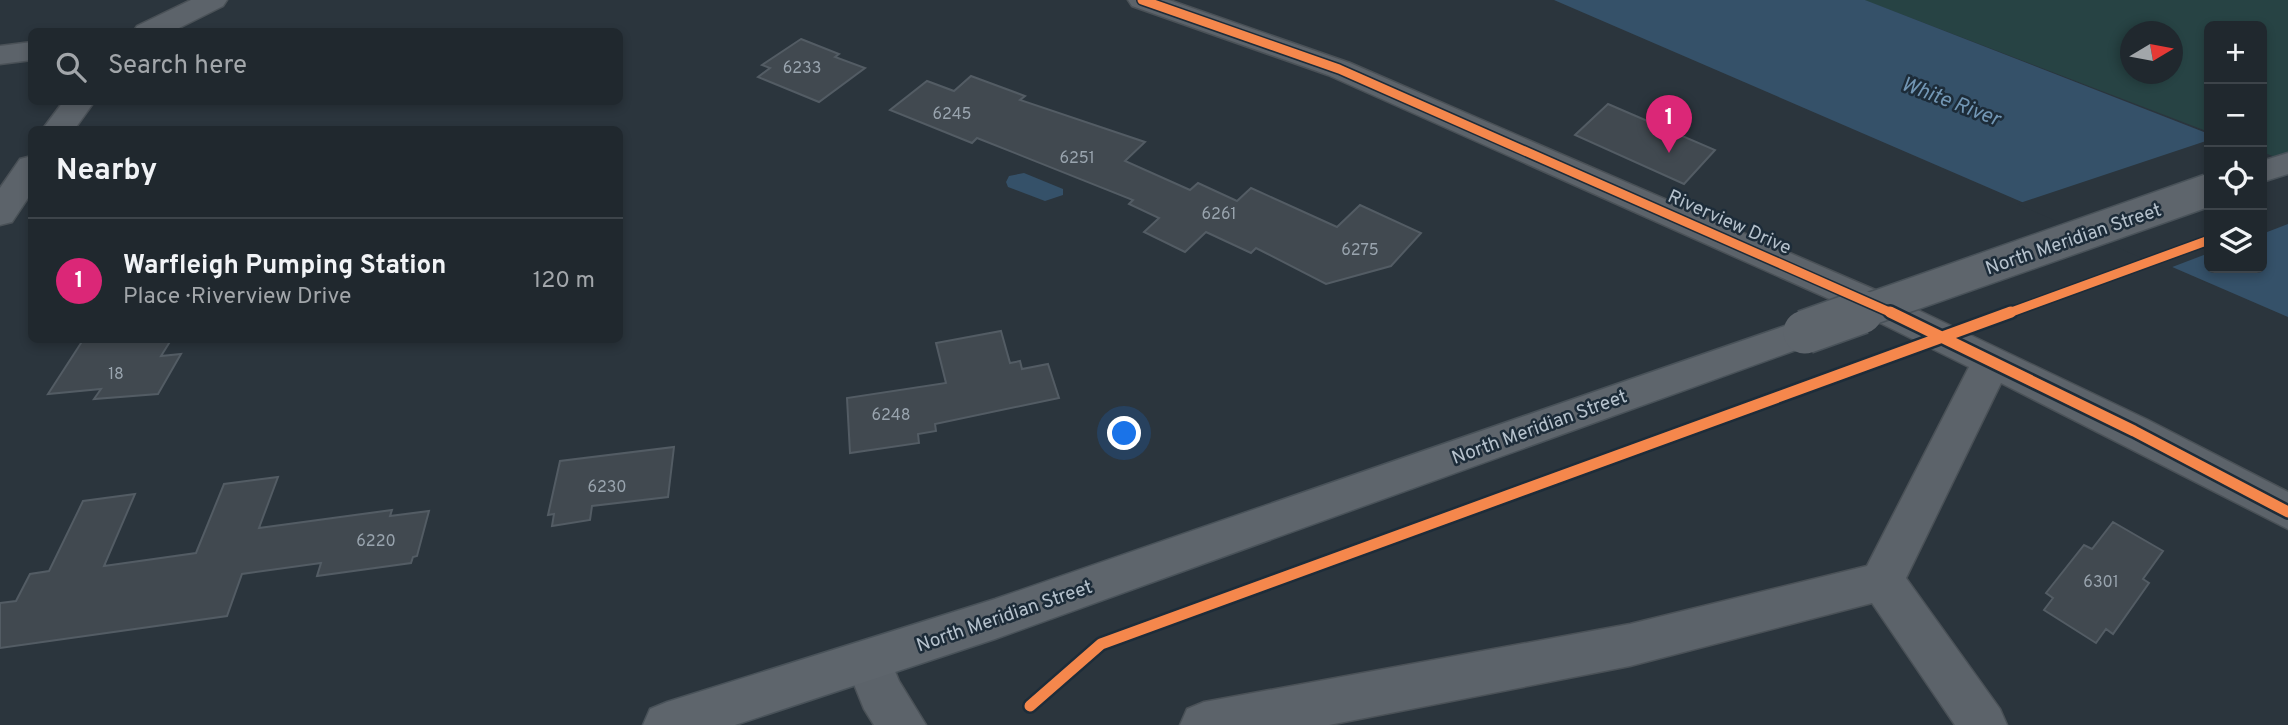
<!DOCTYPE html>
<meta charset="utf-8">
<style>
body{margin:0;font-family:Overpass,sans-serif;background:#2d343a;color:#f1f3f6}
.controls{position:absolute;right:21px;top:21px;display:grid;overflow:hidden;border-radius:10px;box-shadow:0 4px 10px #0003}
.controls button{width:63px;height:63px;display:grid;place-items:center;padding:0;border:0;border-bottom:2px solid #3d444a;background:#20282e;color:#f1f3f6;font:35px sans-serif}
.compass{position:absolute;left:2120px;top:21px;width:63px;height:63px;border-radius:50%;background:#20282e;box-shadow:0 4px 10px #0003;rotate:80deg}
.you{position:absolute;left:1125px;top:434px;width:24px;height:24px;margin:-18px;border:5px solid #fff;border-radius:50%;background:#1a73e8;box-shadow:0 0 0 10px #1a73e833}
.badge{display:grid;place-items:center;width:46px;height:46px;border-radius:50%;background:#db2777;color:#fff;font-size:23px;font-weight:700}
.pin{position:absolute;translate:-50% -58px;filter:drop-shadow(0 2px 4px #0008)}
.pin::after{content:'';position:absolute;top:37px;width:24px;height:21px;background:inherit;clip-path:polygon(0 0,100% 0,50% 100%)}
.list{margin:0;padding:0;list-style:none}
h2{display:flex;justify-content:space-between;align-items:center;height:91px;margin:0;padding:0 28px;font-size:30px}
h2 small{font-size:23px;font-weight:400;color:#a2a6aa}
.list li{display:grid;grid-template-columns:46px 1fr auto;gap:21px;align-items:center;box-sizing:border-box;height:126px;padding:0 28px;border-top:2px solid #3d444a}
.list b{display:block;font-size:26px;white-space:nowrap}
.list p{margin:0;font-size:23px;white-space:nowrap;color:#a2a6aa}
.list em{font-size:23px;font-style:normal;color:#a2a6aa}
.icon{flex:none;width:38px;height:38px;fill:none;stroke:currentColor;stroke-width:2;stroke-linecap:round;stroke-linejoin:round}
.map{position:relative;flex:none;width:2288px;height:725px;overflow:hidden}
.search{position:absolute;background:#20282e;box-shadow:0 4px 10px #0003;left:28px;top:28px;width:595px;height:77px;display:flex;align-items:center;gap:18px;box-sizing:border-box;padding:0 24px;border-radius:10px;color:#a2a6aa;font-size:26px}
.panel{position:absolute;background:#20282e;box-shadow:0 4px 10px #0003;left:28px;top:126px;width:595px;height:217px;border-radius:10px}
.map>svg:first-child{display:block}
.green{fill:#274344;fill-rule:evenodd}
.water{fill:#355169}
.pier{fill:#2b353d}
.building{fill:#414950;stroke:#535c64;stroke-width:2}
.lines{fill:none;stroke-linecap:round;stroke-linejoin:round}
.minor-casing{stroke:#4a5157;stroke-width:3}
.primary-casing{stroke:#495259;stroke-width:3}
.minor{fill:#5c636a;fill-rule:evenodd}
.primary{fill:#5e656c;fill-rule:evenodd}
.primary-bridge-far1-casing{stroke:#495259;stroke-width:35;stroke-linecap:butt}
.primary-bridge-casing{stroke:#495259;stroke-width:46;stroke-linecap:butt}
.primary-bridge-far1{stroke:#5e656c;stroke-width:32}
.primary-bridge{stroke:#5e656c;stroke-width:43}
.cycleway-far1-casing{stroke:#1d2c39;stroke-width:12}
.cycleway-casing{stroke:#1d2c39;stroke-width:16}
.cycleway-far1{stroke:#f5874c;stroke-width:9}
.cycleway{stroke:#f5874c;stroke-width:11}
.labels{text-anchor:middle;stroke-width:5;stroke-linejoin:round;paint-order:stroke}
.number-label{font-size:16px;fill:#99a4ae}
.street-label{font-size:19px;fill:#b6c2cd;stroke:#1d2c39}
.water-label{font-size:21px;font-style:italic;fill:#7296b4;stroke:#1d2c39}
</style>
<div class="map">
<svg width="2288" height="725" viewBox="0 0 2288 725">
<rect width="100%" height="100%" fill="#2b353d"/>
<!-- green -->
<path class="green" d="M1864,0H2288V162L2262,152V26H2209V132ZM2130,32H2172V74H2130Z"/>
<!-- water -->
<path class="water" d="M1554,0H1865L2209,134V268H2262V156L2288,167V317Z
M1024,173L1063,189V195L1045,201L1008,187L1006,182L1009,176Z"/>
<!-- pier -->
<path class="pier" d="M2209,140V253L2167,269L2017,204Z
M2262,152L2288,163V224L2262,234Z"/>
<!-- building -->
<path class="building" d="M801,39L839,54L835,57L865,68L819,102L758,77L770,68L762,65Z
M971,76L1025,96L1020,100L1145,142L1125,161L1190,190L1198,183L1237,201L1251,188L1337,227L1360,205L1421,233L1391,266L1326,284L1256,248L1251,253L1206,232L1185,252L1144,232L1159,218L1129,204L1133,200L977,138L972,143L890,110L927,81L954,91Z
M1608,104L1715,150L1684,184L1575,135Z
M1001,331L1010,363L1020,361L1022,369L1048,364L1059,398L935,424L936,431L918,434L919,443L850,453L847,398L946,383L936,343Z
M83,340H171L161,356L181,354L158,394L94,399L101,389L48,394Z
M674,447L668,497L592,506L590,520L552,526L554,514L548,515L560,461Z
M278,477L259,528L392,510L390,516L429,511L417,556L413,557L411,563L317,576L321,563L242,574L227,616L0,648V603L16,601L30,574L49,571L83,501L135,494L104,566L196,553L224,484Z
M2113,522L2163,551L2143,579L2149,583L2113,634L2106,629L2096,643L2044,610L2053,598L2046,593L2084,545L2092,549Z"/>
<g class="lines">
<defs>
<path id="minor" d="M191,0H227L223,6L171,32H133L137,26Z
M1128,0H1169L1350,63L1880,292L2148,420L2288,492V529L2001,383L1906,578L2000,709L2007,725H1955L1872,603L1630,666L1329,725H1180L1187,709L1204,702L1630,624L1867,566L1969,367L1854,310L1328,75L1132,6Z
M32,42V60L0,64V46Z
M63,102H94L74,130H42Z
M32,156V192L12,222L0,225V188L20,159Z
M868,641L885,647L899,681L926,725H874L864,709L845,662L851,647Z"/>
<path id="primary" d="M2288,153V174L2262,182V161Z
M1805,319L1818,322L1824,332L1818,342L995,639L735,725H643L650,709L667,702L995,599Z"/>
</defs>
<!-- minor casing -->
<use href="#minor" class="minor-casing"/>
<!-- primary casing -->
<use href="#primary" class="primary-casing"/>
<!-- minor -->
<use href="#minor" class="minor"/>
<!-- primary -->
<use href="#primary" class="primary"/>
<defs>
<path id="primary-bridge-far1" d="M1856,314L2209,190"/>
<path id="primary-bridge" d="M1805,332L1861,312"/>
</defs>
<!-- primary-bridge-far1 casing -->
<use href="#primary-bridge-far1" class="primary-bridge-far1-casing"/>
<!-- primary-bridge casing -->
<use href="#primary-bridge" class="primary-bridge-casing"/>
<!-- primary-bridge-far1 -->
<use href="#primary-bridge-far1" class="primary-bridge-far1"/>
<!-- primary-bridge -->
<use href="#primary-bridge" class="primary-bridge"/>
<defs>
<path id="cycleway-far1" d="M1142,0L1339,69L1894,314
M2006,314L2209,240"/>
<path id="cycleway" d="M1890,312L2134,431L2288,512
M1030,706L1101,644L2011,312"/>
</defs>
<!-- cycleway-far1 casing -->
<use href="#cycleway-far1" class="cycleway-far1-casing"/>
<!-- cycleway casing -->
<use href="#cycleway" class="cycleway-casing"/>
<!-- cycleway-far1 -->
<use href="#cycleway-far1" class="cycleway-far1"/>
<!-- cycleway -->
<use href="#cycleway" class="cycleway"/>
</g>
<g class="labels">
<!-- number labels -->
<g class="number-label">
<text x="802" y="73">6233</text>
<text x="952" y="119">6245</text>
<text x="1077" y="163">6251</text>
<text x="1219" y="219">6261</text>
<text x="1360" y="255">6275</text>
<text x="116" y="379">18</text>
<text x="891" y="420">6248</text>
<text x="607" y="492">6230</text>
<text x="376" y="546">6220</text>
<text x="2101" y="587">6301</text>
</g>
<!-- street labels -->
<g class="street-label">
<text transform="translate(1730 221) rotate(24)" y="7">Riverview Drive</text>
<text transform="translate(2073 238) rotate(-19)" y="7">North Meridian Street</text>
<text transform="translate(1539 426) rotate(-20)" y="7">North Meridian Street</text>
<text transform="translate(1004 615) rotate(-19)" y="7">North Meridian Street</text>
</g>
<!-- water labels -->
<g class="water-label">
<text transform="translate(1951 101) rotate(21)" y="7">White River</text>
</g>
</g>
</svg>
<div class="controls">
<button>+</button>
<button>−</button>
<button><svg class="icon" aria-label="locate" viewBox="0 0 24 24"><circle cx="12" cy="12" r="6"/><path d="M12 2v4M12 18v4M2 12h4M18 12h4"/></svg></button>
<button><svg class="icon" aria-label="layers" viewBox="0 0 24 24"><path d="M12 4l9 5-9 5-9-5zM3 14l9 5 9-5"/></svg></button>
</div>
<svg class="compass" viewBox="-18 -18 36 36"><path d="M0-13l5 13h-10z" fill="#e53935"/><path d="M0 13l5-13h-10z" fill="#a2a6aa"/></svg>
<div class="you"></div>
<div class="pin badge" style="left:1669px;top:153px">1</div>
<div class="search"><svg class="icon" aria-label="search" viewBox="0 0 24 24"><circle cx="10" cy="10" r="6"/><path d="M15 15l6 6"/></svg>Search here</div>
<section class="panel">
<h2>Nearby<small></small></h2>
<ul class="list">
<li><span class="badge">1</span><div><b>Warfleigh Pumping Station</b><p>Place · Riverview Drive</p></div><em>120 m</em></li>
</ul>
</section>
</div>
